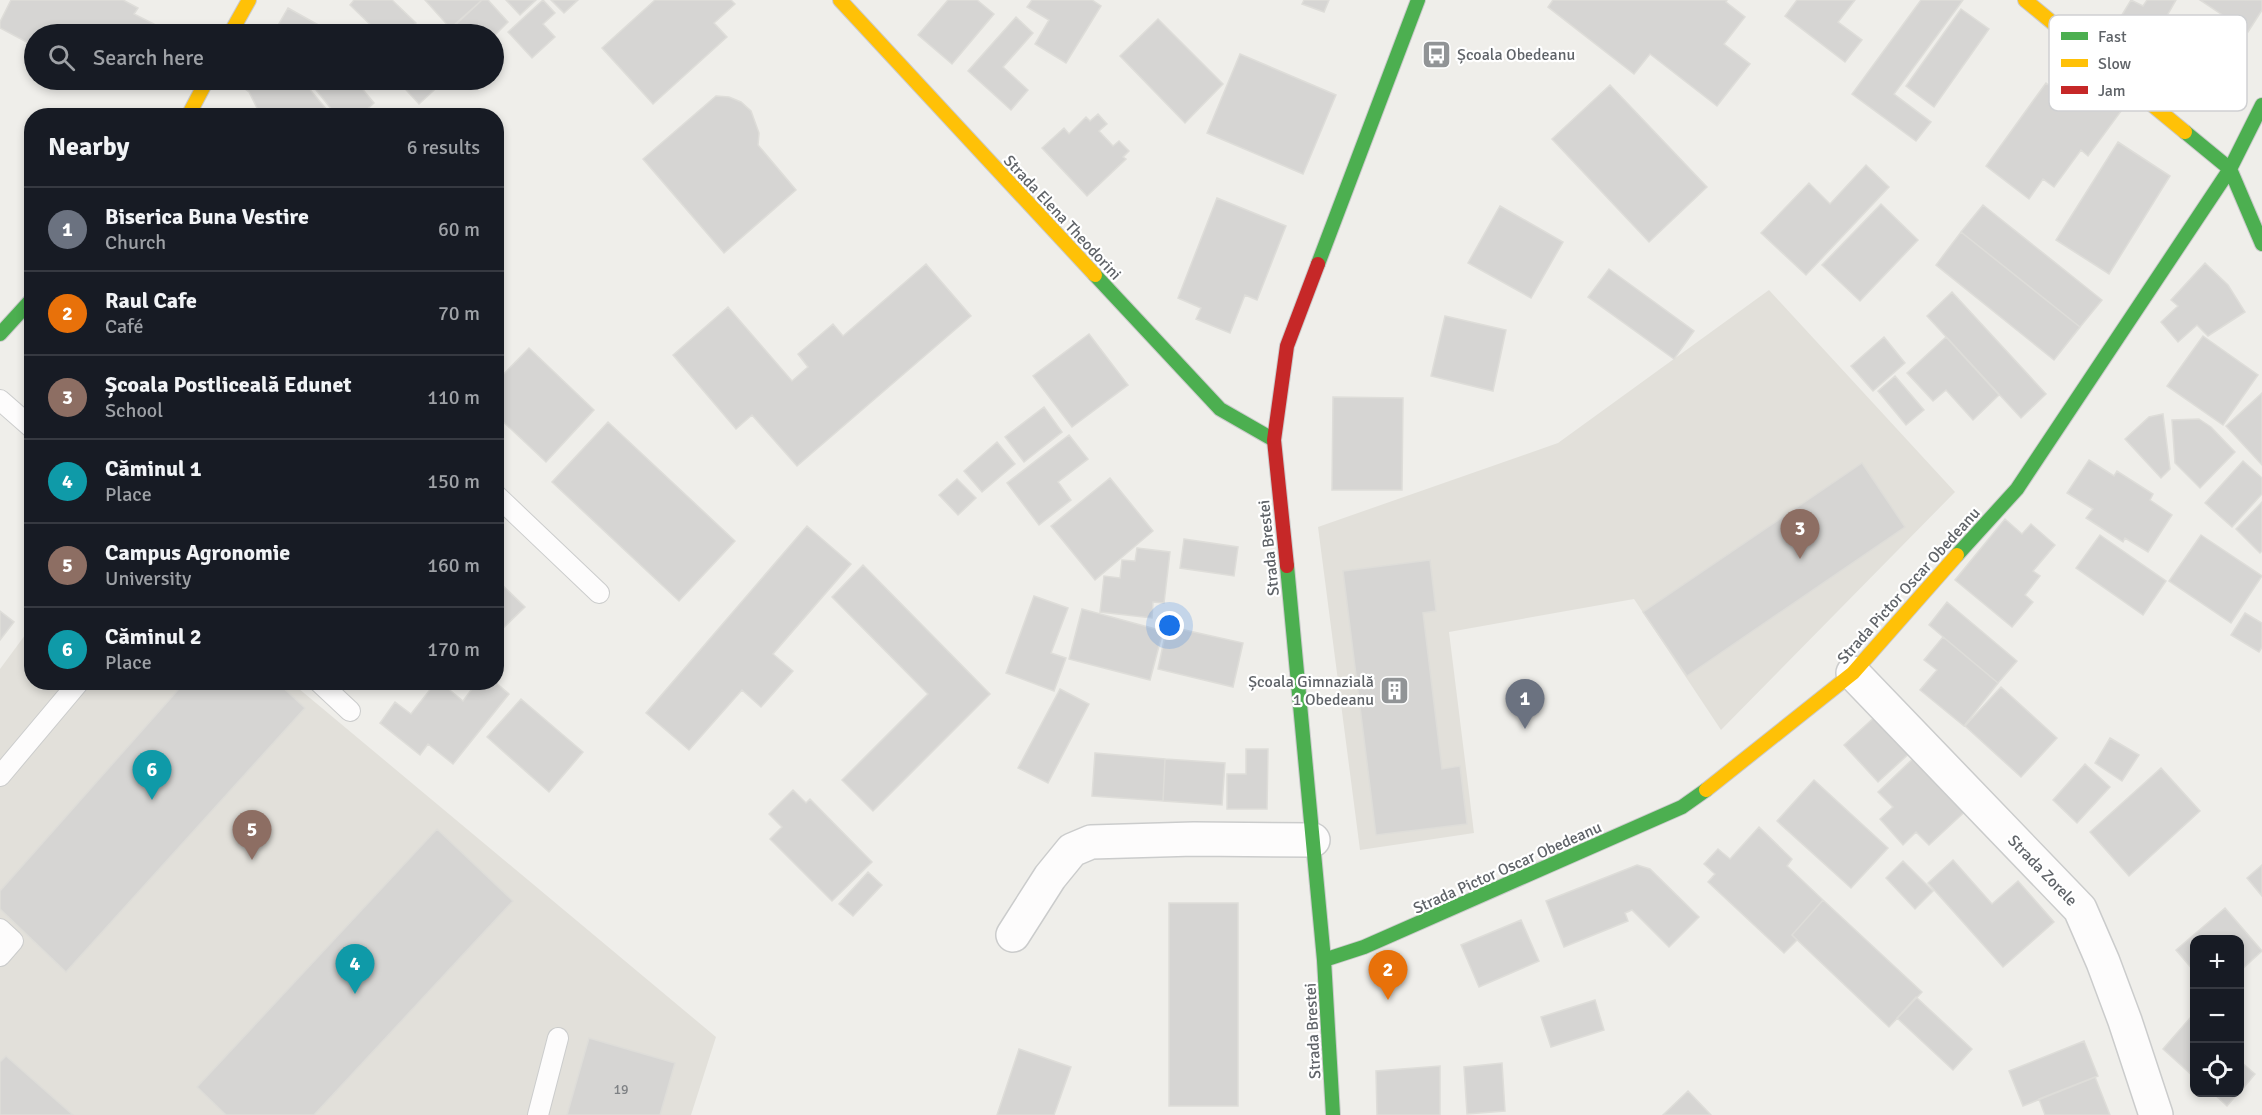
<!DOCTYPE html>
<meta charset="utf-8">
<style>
body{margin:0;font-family:Signika,sans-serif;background:#20242c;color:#f1f3f6}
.controls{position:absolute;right:18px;bottom:18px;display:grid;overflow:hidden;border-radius:12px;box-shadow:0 3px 9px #0003}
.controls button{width:54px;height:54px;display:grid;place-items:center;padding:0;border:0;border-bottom:2px solid #363941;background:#171b24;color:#f1f3f6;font:30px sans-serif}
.you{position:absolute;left:1170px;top:626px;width:21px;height:21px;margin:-15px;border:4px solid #fff;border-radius:50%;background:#1a73e8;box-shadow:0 0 0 9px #1a73e833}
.badge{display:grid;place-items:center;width:39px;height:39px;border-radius:50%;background:#919496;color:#fff;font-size:20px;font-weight:700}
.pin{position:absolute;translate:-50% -50px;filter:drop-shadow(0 2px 3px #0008)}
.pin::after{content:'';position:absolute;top:32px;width:21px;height:18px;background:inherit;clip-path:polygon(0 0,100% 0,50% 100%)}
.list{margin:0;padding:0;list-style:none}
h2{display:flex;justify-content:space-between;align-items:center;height:78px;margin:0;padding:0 24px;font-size:26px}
h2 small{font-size:20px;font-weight:400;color:#9ea1a6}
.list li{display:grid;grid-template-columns:39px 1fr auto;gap:18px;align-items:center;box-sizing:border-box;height:84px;padding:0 24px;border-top:2px solid #363941}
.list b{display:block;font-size:22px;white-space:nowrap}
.list p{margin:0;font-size:20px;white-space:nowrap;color:#9ea1a6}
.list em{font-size:20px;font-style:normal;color:#9ea1a6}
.icon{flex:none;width:33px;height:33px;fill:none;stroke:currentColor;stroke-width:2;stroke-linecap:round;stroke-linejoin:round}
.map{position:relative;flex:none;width:2262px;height:1115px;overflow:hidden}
.search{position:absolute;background:#171b24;box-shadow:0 3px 9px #0003;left:24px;top:24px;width:480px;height:66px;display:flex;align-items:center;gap:15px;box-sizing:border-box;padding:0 21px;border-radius:33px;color:#9ea1a6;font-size:22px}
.panel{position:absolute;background:#171b24;box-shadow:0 3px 9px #0003;left:24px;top:108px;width:480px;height:582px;border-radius:24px}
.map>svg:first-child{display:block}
.education{fill:#e2e0da}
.building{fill:#d6d5d3;stroke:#deddd9;stroke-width:1.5}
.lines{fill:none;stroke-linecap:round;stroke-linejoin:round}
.lane-casing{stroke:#cbcccc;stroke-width:22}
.street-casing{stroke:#cbcccc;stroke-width:36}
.fast-casing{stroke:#cacacb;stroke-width:16}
.slow-casing{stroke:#cacacb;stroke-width:16}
.jam-casing{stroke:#cacacb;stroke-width:16}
.lane{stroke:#fdfcfc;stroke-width:20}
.street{stroke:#fdfcfc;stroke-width:33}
.fast{stroke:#4caf50;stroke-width:14}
.slow{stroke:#ffc107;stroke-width:14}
.jam{stroke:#c62828;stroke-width:14}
.labels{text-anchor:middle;stroke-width:4.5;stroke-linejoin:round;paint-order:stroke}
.number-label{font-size:14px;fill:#7e8184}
.poi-label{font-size:16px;fill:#5f6368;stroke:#fff;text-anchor:start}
.street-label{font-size:16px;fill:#5f6368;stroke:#fff}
.key{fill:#fff;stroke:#cfd0d2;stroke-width:1.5}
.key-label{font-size:16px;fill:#5f6368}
</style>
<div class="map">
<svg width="2262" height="1115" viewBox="0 0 2262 1115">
<rect width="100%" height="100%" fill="#efeeea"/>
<!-- education -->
<path class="education" d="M1769,290L1955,492L1721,730L1634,599L1449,632L1474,833L1360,850L1318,527L1558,443Z
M31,627L32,682L292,683L716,1037L691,1115H0V669Z"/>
<!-- building -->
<path class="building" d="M11,0H123L138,8L134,14L156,25L151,34H34V46L0,28V22Z
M354,0H392L416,23L404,34H380L350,5Z
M425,0H482L451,29Z
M482,0H488L508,22L494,36L444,34Z
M506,0H536L520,15Z
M543,0L555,13L543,24L555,37L532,58L508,32Z
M551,0H578L564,13Z
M655,0H731L735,4L714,23L727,37L653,104L602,48Z
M948,0H977L994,14L952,64L918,35Z
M1032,0H1092L1101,6L1066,63L1035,44L1049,20L1027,7Z
M1304,0H1329L1324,12L1302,4Z
M1553,0H1727L1726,2L1745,17L1724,44L1750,64L1717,106L1650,54L1634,74L1548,7Z
M1797,0H1855L1838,22L1862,40L1845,62L1785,16Z
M1921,0H1963L1894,94L1931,122L1916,141L1852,94Z
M2131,0L2143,6L2147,0H2176L2152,42L2117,23Z
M2200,0H2262V10L2248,32Z
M288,8L324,28L321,34H273Z
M1961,9L1989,29L1934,107L1906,86Z
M1016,17L1033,33L1003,67L1028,90L1011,110L968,71Z
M1158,19L1223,84L1185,123L1120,56Z
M1240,54L1336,95L1303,174L1207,133Z
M2081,69L2127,103L2088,156L2081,150L2054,187L2043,179L2029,199L1986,166L2046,83L2062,95Z
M243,80H302L332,116H253L258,110L249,92L240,85Z
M308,80H355L374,103L360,116H337Z
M397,80H445L419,104Z
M1610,85L1707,187L1649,242L1552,139Z
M716,96L729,97L741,102L751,111L759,133L758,145L796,190L724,253L643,159Z
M1098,114L1107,124L1099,131L1113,146L1119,141L1129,151L1123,157L1126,159L1087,196L1042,148L1064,128L1069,134L1086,117L1090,121Z
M2118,142L2170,176L2109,274L2056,240Z
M1866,165L1889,187L1806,275L1761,233L1809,183L1830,204Z
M1217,198L1286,226L1257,300L1245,295L1230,333L1196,319L1201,308L1178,298Z
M1881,204L1918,240L1860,301L1822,265Z
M1983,205L2102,300L2080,327L1961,232Z
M1500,206L1563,242L1531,298L1468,263Z
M1961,232L2080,327L2054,360L1936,265Z
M2205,263L2228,285L2245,312L2208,336L2197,325L2178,342L2161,322L2178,306L2171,300Z
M926,264L971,316L797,466L752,415L736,429L673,355L728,307L792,381L808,367L798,354L833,324L843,336Z
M1609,269L1694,331L1674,359L1588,297Z
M1952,292L2046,394L2021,418L1927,316Z
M1445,316L1506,330L1493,391L1431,376Z
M1089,334L1128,385L1072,427L1033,376Z
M2203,336L2258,375L2223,425L2167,386Z
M1884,337L1905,363L1873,391L1851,366Z
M1946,337L1999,395L1973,420L1946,390L1933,401L1907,373Z
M529,348L594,410L546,462L496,415V382Z
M1895,376L1924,410L1906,425L1878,391Z
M2262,393V465L2226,426Z
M1333,397L1403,398L1402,490H1332Z
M1044,407L1062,432L1024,462L1005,437Z
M2163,414L2170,469L2161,478L2125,439L2149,417Z
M2199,419L2211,427L2235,452L2200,488L2175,463L2172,420Z
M608,422L735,541L679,601L552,482Z
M1069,435L1088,459L1058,482L1071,500L1039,525L1007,483Z
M997,442L1015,464L982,492L964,471Z
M2089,460L2114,476L2117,471L2153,494L2150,500L2172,515L2148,552L2125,538L2123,542L2086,518L2093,509L2067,493Z
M2243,461L2262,478V494L2232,527L2205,503Z
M1862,463L1905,527L1687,676L1643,612Z
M1110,478L1153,531L1095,580L1051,526Z
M957,479L976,498L958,515L939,495Z
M2262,502V551L2260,553L2236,529Z
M2005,519L2022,534L2031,524L2055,545L2033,571L2040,576L2025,595L2033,602L2012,627L1955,580Z
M807,526L851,564L773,654L793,671L761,707L742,690L689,750L646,713Z
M2100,535L2166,581L2143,615L2076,568Z
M2201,535L2262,576L2231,623L2169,581Z
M1184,539L1238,547L1234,576L1180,568Z
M1137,548L1170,552L1164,603L1153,602L1152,618L1100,612L1104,576L1120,578L1122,560L1135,561Z
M1430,560L1436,611L1423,613L1442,769L1460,766L1467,824L1376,835L1343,571Z
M863,565L990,694L873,811L842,780L928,694L832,597Z
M496,579L525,607L498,633L496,632Z
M1034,596L1068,608L1051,653L1066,658L1054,691L1006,673Z
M1947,602L2017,661L1998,683L1929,625Z
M1082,609L1163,631L1150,680L1069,659Z
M0,611L14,622L0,640Z
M2245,613L2262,623V647L2259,652L2231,635Z
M1167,626L1243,643L1233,687L1158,669Z
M1943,637L1998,683L1964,726L1920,690L1937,670L1924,660Z
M185,682H277L305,708L66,972L0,909V891Z
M436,682H440L463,701L477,682H495L509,694L453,764L428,744L420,755L380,723L395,702L411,714Z
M2001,687L2057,738L2021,777L1965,726Z
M1060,689L1089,704L1048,783L1018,768Z
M521,699L583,752L549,792L487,737Z
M1878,714L1912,751L1878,782L1844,745Z
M2110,738L2139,755L2122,781L2095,763Z
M1246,749H1268L1267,809H1227V774H1246Z
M1920,752L1971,806L1929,845L1916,832L1903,845L1880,819L1893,807L1878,792Z
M1095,753L1165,759L1163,801L1092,796Z
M1165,759L1225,763L1222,805L1163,801Z
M2085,764L2110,787L2077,823L2053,800Z
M2161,768L2200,811L2129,876L2090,832Z
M1814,780L1888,848L1851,888L1777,821Z
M793,790L806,803L810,799L872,862L832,901L770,839L782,827L769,814Z
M1759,827L1792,859L1787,866L1823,900L1792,935L1797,940L1784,953L1708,882L1715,874L1704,864L1718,849L1730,859Z
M437,829L513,901L314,1115H226L197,1087Z
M1953,860L1992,904L2018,881L2054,922L2003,967L1928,883Z
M1903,861L1933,891L1915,909L1886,878Z
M1637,865L1650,869L1699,917L1669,947L1632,910L1625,913L1628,921L1564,947L1546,901Z
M2262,865V896L2247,878Z
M868,872L882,885L853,916L839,904Z
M1823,900L1922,992L1889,1027L1792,935Z
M1169,903H1238V1106H1169Z
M2225,908L2262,951L2240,971V940H2194V971L2176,950Z
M1521,920L1539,961L1479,987L1461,945Z
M1916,997L1972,1049L1953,1070L1897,1018Z
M1595,1000L1604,1030L1551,1047L1541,1017Z
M2190,1018L2194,1022V1077L2163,1049Z
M589,1038L675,1063L660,1115H567Z
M2084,1041L2098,1076L2023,1106L2009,1071Z
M1019,1049L1071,1067L1054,1115H997Z
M6,1056L73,1115H0V1062Z
M2240,1061L2255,1074L2240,1092Z
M1502,1063L1505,1111L1467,1114L1464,1067Z
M1440,1066V1115H1377L1376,1071Z
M2095,1077L2110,1115H2045L2039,1099Z
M1688,1091L1711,1115H1663Z
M2212,1092H2239L2227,1106Z"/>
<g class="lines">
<defs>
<path id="lane" d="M0,400L32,428
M496,495L599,593
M319,682L350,711
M0,776L79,682
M0,929L13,941L0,956
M538,1115L558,1038"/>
<path id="street" d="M1853,673L2080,909L2103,962L2125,1021L2156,1115
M1013,935L1050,877L1072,850L1091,842L1194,839L1313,840"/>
<path id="fast" d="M2185,132L2230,169L2262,244
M1318,264L1418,0
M1095,275L1220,409L1274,440
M0,334L32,299
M1957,555L2017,489L2230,169L2262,105
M1287,566L1324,960L1333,1115
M1324,960L1364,947L1682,807L1706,790"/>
<path id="slow" d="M840,0L1095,275
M2025,0L2185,132
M230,34L249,0
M188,116L207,80
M1706,790L1853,673L1957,555"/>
<path id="jam" d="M1287,566L1274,440L1287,346L1318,264"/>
</defs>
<!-- lane casing -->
<use href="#lane" class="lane-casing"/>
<!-- street casing -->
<use href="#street" class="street-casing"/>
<!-- fast casing -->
<use href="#fast" class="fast-casing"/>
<!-- slow casing -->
<use href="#slow" class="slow-casing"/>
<!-- jam casing -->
<use href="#jam" class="jam-casing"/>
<!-- lane -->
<use href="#lane" class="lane"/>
<!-- street -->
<use href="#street" class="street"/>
<!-- fast -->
<use href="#fast" class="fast"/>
<!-- slow -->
<use href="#slow" class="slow"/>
<!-- jam -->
<use href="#jam" class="jam"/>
</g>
<!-- icons -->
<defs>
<symbol id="bus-square" viewBox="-11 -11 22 22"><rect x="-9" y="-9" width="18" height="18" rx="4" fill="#919496" stroke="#fff"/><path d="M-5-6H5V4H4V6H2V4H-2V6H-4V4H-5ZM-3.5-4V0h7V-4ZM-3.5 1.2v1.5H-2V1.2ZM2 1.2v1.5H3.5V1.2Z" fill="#fff"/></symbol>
<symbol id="building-square" viewBox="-11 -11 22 22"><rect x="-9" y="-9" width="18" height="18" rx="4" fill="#919496" stroke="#fff"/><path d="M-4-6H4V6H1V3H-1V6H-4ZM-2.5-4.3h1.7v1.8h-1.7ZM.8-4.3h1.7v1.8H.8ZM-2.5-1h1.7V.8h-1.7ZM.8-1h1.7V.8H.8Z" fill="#fff"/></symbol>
</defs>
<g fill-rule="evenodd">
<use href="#bus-square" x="1420" y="38" width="33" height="33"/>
<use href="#building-square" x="1378" y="674" width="33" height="33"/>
</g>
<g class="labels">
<!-- number labels -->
<g class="number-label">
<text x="621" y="1094">19</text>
</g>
<!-- poi labels -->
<g class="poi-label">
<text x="1457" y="60">Școala Obedeanu</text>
<text x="1374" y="687" text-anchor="end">Școala Gimnazială<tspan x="1374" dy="18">1 Obedeanu</tspan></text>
</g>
<!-- street labels -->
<g class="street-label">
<text transform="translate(1063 217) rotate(47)" y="6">Strada Elena Theodorini</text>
<text transform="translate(1268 548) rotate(-96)" y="6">Strada Brestei</text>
<text transform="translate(1908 585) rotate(-48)" y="6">Strada Pictor Oscar Obedeanu</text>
<text transform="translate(1507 867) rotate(-24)" y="6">Strada Pictor Oscar Obedeanu</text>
<text transform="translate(2043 870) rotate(46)" y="6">Strada Zorele</text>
<text transform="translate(1312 1031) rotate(-93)" y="6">Strada Brestei</text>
</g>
</g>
<!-- legend -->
<rect x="2049" y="15" width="198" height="96" rx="9" class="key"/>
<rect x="2061" y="32" width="27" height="8" fill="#4caf50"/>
<rect x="2061" y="59" width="27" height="8" fill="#ffc107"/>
<rect x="2061" y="86" width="27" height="8" fill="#c62828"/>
<g class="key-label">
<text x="2098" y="42">Fast</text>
<text x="2098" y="69">Slow</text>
<text x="2098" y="96">Jam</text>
</g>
</svg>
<div class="controls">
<button>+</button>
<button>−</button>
<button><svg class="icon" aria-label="locate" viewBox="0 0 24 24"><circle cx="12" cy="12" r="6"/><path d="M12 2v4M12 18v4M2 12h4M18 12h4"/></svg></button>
</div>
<div class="you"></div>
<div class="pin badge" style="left:1525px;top:729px;background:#6b7280">1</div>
<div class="pin badge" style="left:1388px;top:1000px;background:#e8710a">2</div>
<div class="pin badge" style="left:1800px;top:559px;background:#8d6e63">3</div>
<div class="pin badge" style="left:355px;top:994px;background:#0f9aa8">4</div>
<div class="pin badge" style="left:252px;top:860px;background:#8d6e63">5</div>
<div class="pin badge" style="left:152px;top:800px;background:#0f9aa8">6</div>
<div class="search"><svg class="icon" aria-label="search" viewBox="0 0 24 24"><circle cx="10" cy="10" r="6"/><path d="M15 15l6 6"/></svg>Search here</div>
<section class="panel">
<h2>Nearby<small>6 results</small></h2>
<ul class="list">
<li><span class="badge" style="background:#6b7280">1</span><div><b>Biserica Buna Vestire</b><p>Church</p></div><em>60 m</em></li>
<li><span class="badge" style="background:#e8710a">2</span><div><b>Raul Cafe</b><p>Café</p></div><em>70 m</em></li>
<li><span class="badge" style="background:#8d6e63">3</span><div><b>Școala Postliceală Edunet</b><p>School</p></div><em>110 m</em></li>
<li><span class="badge" style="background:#0f9aa8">4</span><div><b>Căminul 1</b><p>Place</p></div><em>150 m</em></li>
<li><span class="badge" style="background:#8d6e63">5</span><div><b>Campus Agronomie</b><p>University</p></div><em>160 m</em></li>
<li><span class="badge" style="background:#0f9aa8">6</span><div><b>Căminul 2</b><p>Place</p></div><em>170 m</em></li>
</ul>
</section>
</div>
